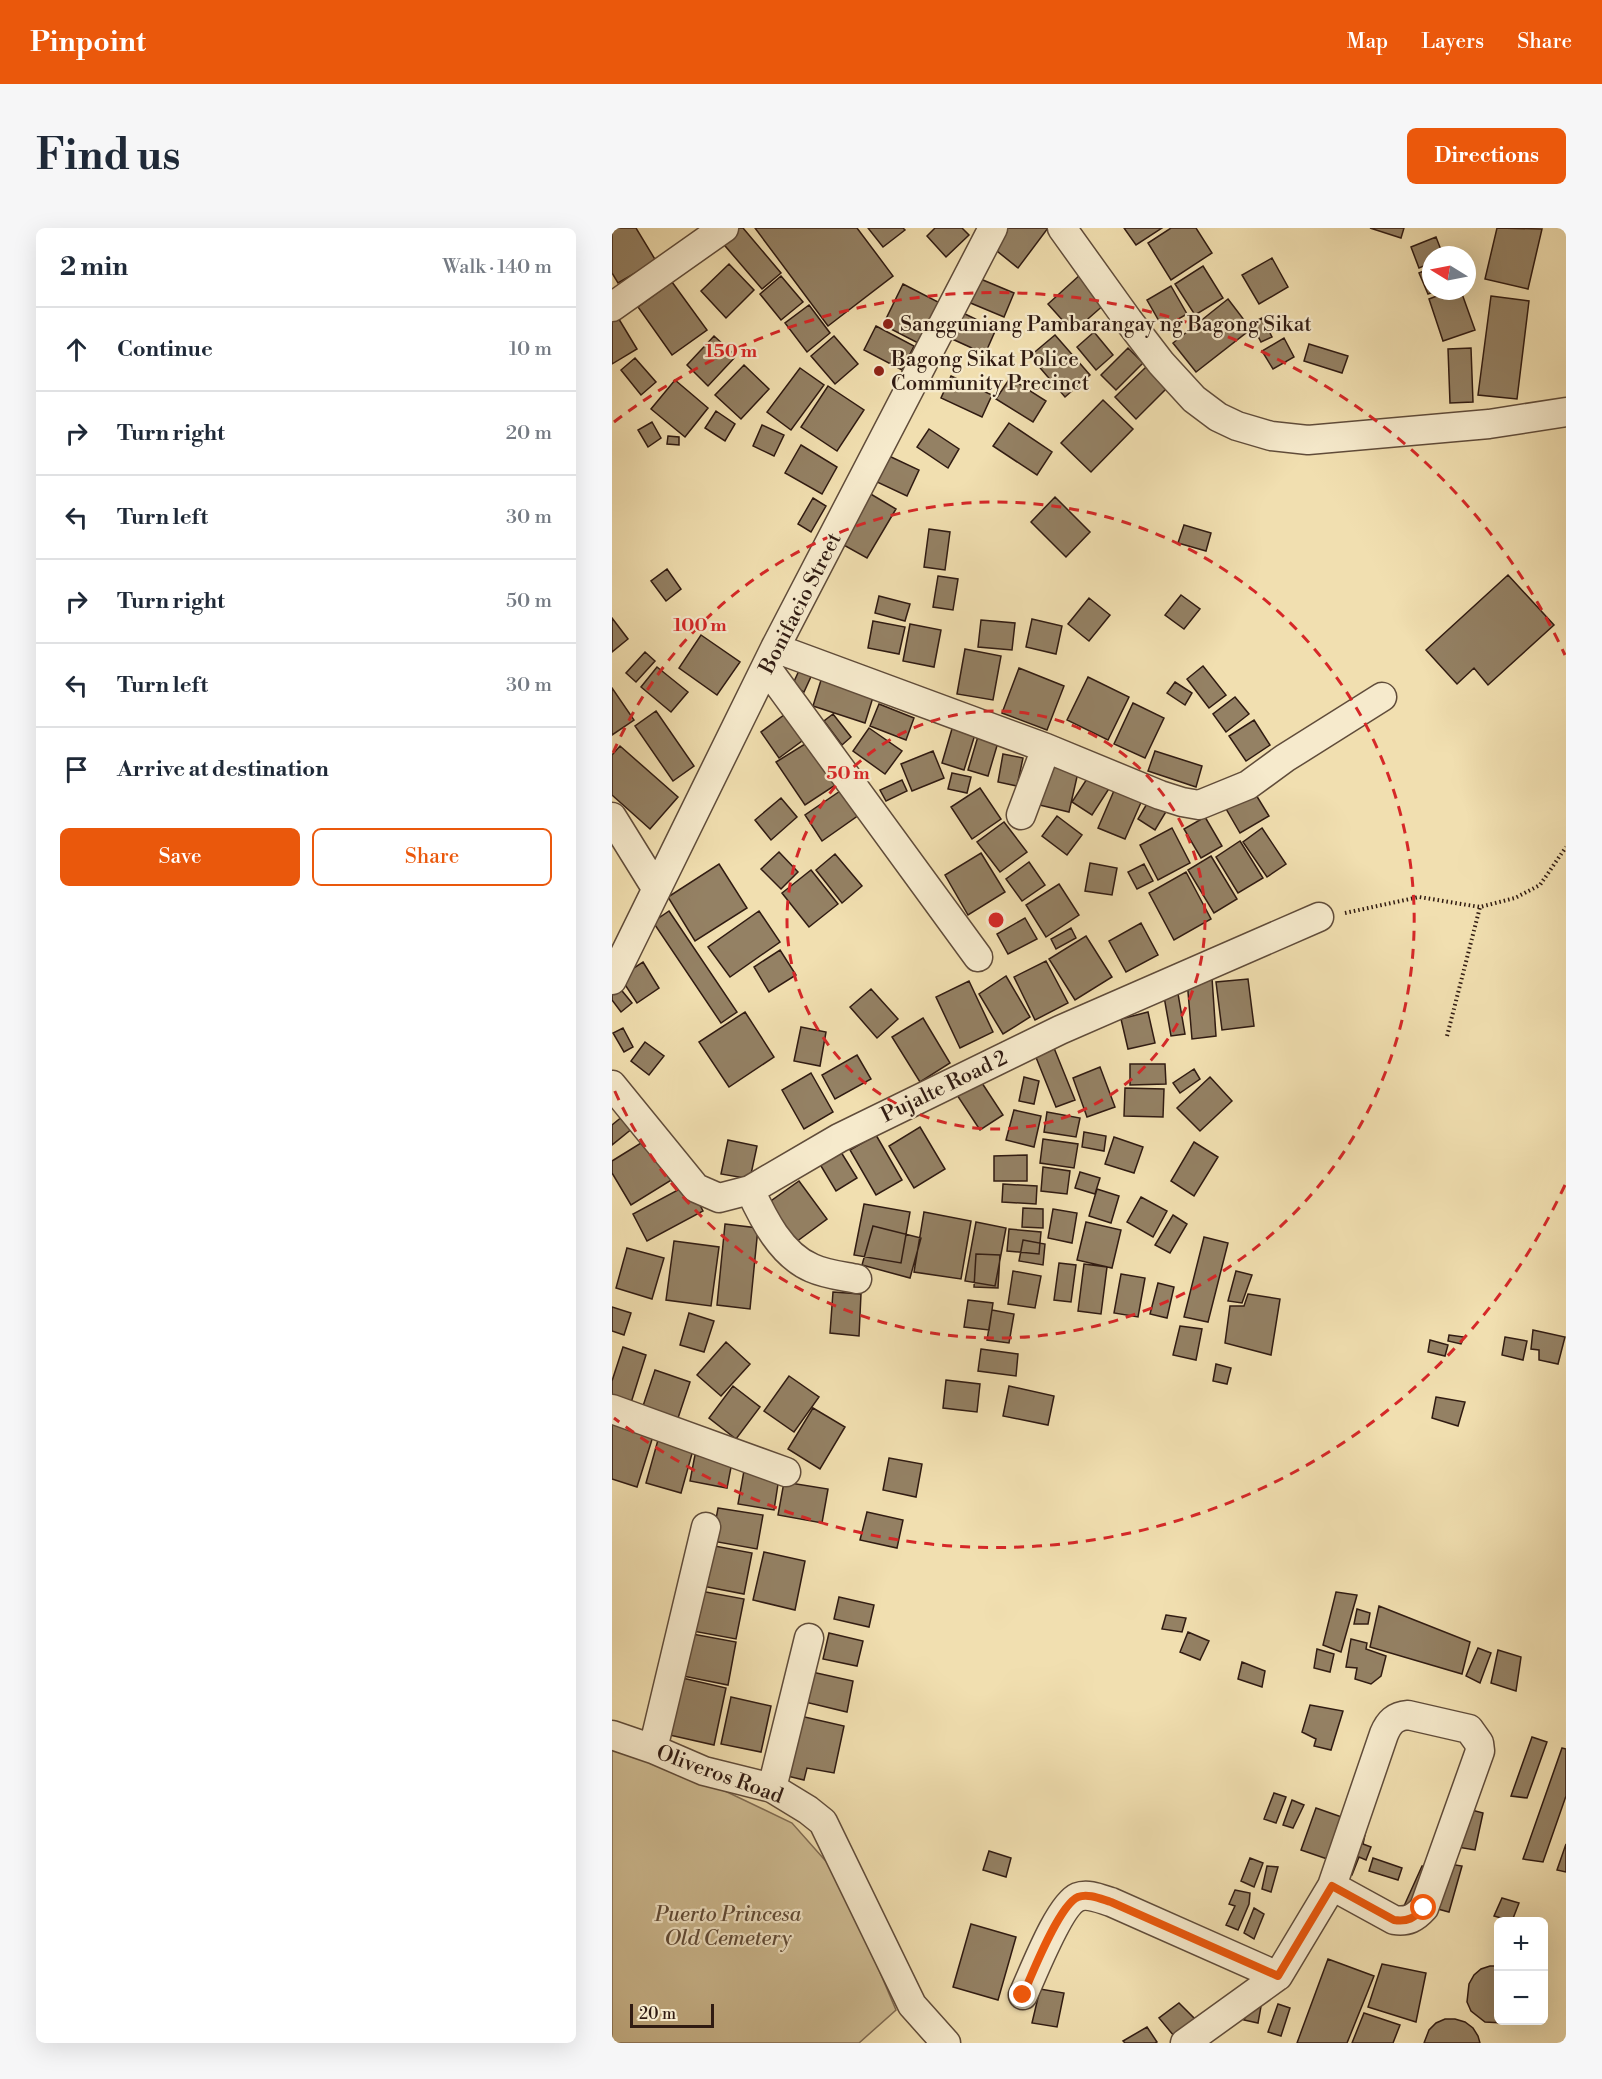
<!DOCTYPE html>
<meta charset="utf-8">
<style>
body{margin:0;font-family:"Libre Bodoni",serif;background:#f6f6f7;color:#1f2937}
.controls{position:absolute;right:18px;bottom:18px;display:grid;overflow:hidden;border-radius:9px;box-shadow:0 6px 24px #0002}
.controls button{width:54px;height:54px;display:grid;place-items:center;padding:0;border:0;border-bottom:2px solid #e0e1e3;background:#fff;color:#1f2937;font:30px sans-serif}
.compass{position:absolute;left:810px;top:18px;width:54px;height:54px;border-radius:50%;background:#fff;box-shadow:0 6px 24px #0002;rotate:280deg}
.scale{position:absolute;left:18px;bottom:15px;width:84px;box-sizing:border-box;padding-left:6px;border:3px solid #301b12;border-top:0;font-size:16px;line-height:21px;white-space:nowrap;color:#301b12;-webkit-text-stroke:4px #f6eacc;paint-order:stroke}
.stop{position:absolute;width:18px;height:18px;margin:-14px;border:4px solid #ea580c;border-radius:50%;background:#fff}
.stop.end{background:#ea580c;border-color:#fff;box-shadow:0 2px 6px #0008}
.list{margin:0;padding:0;list-style:none}
h2{display:flex;justify-content:space-between;align-items:center;height:78px;margin:0;padding:0 24px;font-size:26px}
h2 small{font-size:20px;font-weight:400;color:#747a83}
.list li{display:grid;grid-template-columns:39px 1fr auto;gap:18px;align-items:center;box-sizing:border-box;height:84px;padding:0 24px;border-top:2px solid #e0e1e3}
.list b{display:block;font-size:22px;white-space:nowrap}
.list em{font-size:20px;font-style:normal;color:#747a83}
.actions{display:flex;gap:12px;padding:18px 24px}
.actions a{flex:1;padding:14px 0;border:2px solid #ea580c;border-radius:9px;text-align:center;font-size:21px;color:#ea580c}
.actions .main{background:#ea580c;color:#fff}
.icon{flex:none;width:33px;height:33px;fill:none;stroke:currentColor;stroke-width:2;stroke-linecap:round;stroke-linejoin:round}
.map{position:relative;flex:none;width:954px;height:1815px;overflow:hidden;border-radius:9px}
header{display:flex;align-items:center;gap:36px;box-sizing:border-box;height:84px;padding:0 30px;background:#ea580c;color:#fff}
header strong{font-size:28px}
nav{display:flex;gap:33px;margin-inline-start:auto;font-size:21px}
.intro{display:flex;align-items:center;justify-content:space-between;box-sizing:border-box;height:144px;padding:0 36px}
h1{margin:0;font-size:42px}
.button{padding:15px 27px;border-radius:9px;background:#ea580c;color:#fff;font-size:21px;font-weight:700}
main{display:flex;gap:36px;padding:0 36px}
aside{flex:1;background:#fff;border-radius:9px;box-shadow:0 6px 24px #0002}
.map>svg:first-child{display:block}
.green{fill:#d0be95;stroke:#806c54;stroke-width:1.5}
.building{fill:#948164;stroke:#301b12;stroke-width:1.5}
.lines{fill:none;stroke-linecap:round;stroke-linejoin:round}
.minor-casing{stroke:#604c3a;stroke-width:31}
.path{stroke:#301b12;stroke-width:4;stroke-dasharray:1.5 3;stroke-linecap:butt}
.minor{stroke:#f6eacc;stroke-width:28}
.route{stroke:#ea580c;stroke-width:8}
.ring{fill:none;stroke:#d62828;stroke-width:3;stroke-dasharray:10 8}
.poi-dot{fill:#8f2418;stroke:#f6eacc;stroke-width:2}
.labels{text-anchor:middle;stroke-width:4.5;stroke-linejoin:round;paint-order:stroke}
.poi-label{font-size:21px;fill:#301b12;stroke:#f6eacc;text-anchor:start}
.street-label{font-size:21px;fill:#301b12;stroke:#f6eacc}
.park-label{font-size:21px;font-style:italic;fill:#604c39;stroke:#f6eacc}
.centre{fill:#d62828;stroke:#f6eacc;stroke-width:3}
.ring-label{font-size:18px;text-anchor:middle;font-weight:bold;fill:#d62828;stroke:#f6eacc;stroke-width:4.5;stroke-linejoin:round;paint-order:stroke}
</style>
<header>
<strong>Pinpoint</strong>
<nav><a>Map</a><a>Layers</a><a>Share</a></nav>
</header>
<div class="intro"><h1>Find us</h1><a class="button">Directions</a></div>
<main>
<aside>
<h2>2 min<small>Walk · 140 m</small></h2>
<ul class="list">
<li><svg class="icon" aria-label="ahead" viewBox="0 0 24 24"><path d="M12 20V5M6 11l6-6 6 6"/></svg><div><b>Continue</b></div><em>10 m</em></li>
<li><svg class="icon" aria-label="right" viewBox="0 0 24 24"><path d="M7 20v-9h11M14 6l5 5-5 5"/></svg><div><b>Turn right</b></div><em>20 m</em></li>
<li><svg class="icon" aria-label="left" viewBox="0 0 24 24"><path d="M17 20v-9H6M10 6l-5 5 5 5"/></svg><div><b>Turn left</b></div><em>30 m</em></li>
<li><svg class="icon" aria-label="right" viewBox="0 0 24 24"><path d="M7 20v-9h11M14 6l5 5-5 5"/></svg><div><b>Turn right</b></div><em>50 m</em></li>
<li><svg class="icon" aria-label="left" viewBox="0 0 24 24"><path d="M17 20v-9H6M10 6l-5 5 5 5"/></svg><div><b>Turn left</b></div><em>30 m</em></li>
<li><svg class="icon" aria-label="arrive" viewBox="0 0 24 24"><path d="M6 21V4h12l-3 4 3 4H6"/></svg><div><b>Arrive at destination</b></div></li>
</ul>
<div class="actions"><a class="main">Save</a><a>Share</a></div>
</aside>
<div class="map">
<svg width="954" height="1815" viewBox="0 0 954 1815">
<rect width="100%" height="100%" fill="#f1dfb0"/>
<filter id="stains"><feTurbulence type="fractalNoise" baseFrequency=".00333" numOctaves="4"/><feColorMatrix values="0 0 0 0 .2 0 0 0 0 .09 0 0 0 0 .02 0 0 0 .5 -.17"/></filter>
<radialGradient id="worn" r=".72"><stop offset=".6" stop-color="#630" stop-opacity="0"/><stop offset="1" stop-color="#630" stop-opacity=".3"/></radialGradient>
<!-- green -->
<path class="green" d="M0,1518L113,1563L180,1595L227,1648L284,1782L247,1815H0Z"/>
<!-- building -->
<path class="building" d="M0,0H24L44,33L6,55L0,45Z
M123,0H131L169,45L150,61L108,12Z
M143,0H245L281,48L216,98Z
M256,0H291L293,2L271,19Z
M323,0H350L357,7L334,29L315,8Z
M394,0H436L406,40L380,19Z
M512,0H550L524,17Z
M559,0H584L600,25L559,52L536,15Z
M758,0H792L789,10Z
M885,0L930,1L916,61L873,51Z
M824,9L831,27H819V35L807,40L799,19Z
M660,30L676,59L647,76L630,47Z
M117,36L142,62L114,90L89,63Z
M591,38L611,70L583,87L563,56Z
M819,40V63H824L816,66L807,45Z
M469,46L494,75L461,104L436,76Z
M359,47L402,65L392,89L349,71Z
M169,48L191,74L169,92L148,66Z
M60,54L95,102L60,127L26,79Z
M291,56L328,75L308,116L271,97Z
M559,58L575,86L551,100L535,72Z
M838,63H849L863,102L831,113L817,71Z
M879,68L917,73L905,171L866,167Z
M616,71L639,101L584,144L561,115Z
M197,77L218,105L195,124L173,95Z
M2,83L25,121L0,136V84Z
M349,84L384,101L373,126L338,110Z
M650,90L660,109L649,114L639,95Z
M264,98L302,118L290,142L252,122Z
M482,104L501,127L484,142L465,119Z
M443,107L478,147L453,169L418,128Z
M102,108L124,128L96,158L75,137Z
M222,108L246,136L223,156L199,128Z
M672,110L682,129L661,141L650,123Z
M697,116L736,128L730,145L692,133Z
M516,120L531,135L504,162L489,147Z
M859,120L861,174L838,175L836,121Z
M23,130L44,154L29,167L9,142Z
M132,137L157,161L129,191L103,167Z
M534,139L554,161L524,191L503,169Z
M188,140L212,157L179,202L155,184Z
M339,148L380,167L370,189L329,170Z
M398,150L434,173L421,194L384,171Z
M63,152L96,180L73,209L39,181Z
M216,158L252,182L225,223L189,199Z
M491,172L521,201L479,244L449,215Z
M104,183L123,196L113,213L93,200Z
M40,194L49,210L36,219L26,202Z
M397,195L440,224L425,247L381,218Z
M150,197L172,207L162,228L141,218Z
M317,201L347,221L336,240L305,219Z
M56,208L67,209V217L55,216Z
M189,217L225,239L210,266L173,245Z
M277,228L307,242L295,268L265,254Z
M257,265L284,281L255,330L228,315Z
M443,269L478,304L454,329L419,294Z
M201,270L214,278L199,304L186,296Z
M572,297L599,305L594,323L566,315Z
M317,301L338,304L333,342L312,339Z
M55,341L69,361L54,373L39,353Z
M896,347L942,397L876,457L862,440L845,456L814,422Z
M326,348L346,351L341,382L321,379Z
M569,367L588,381L572,401L553,387Z
M267,368L298,376L293,393L263,385Z
M477,370L498,387L477,413L456,396Z
M0,390L16,411L0,424Z
M420,391L450,398L444,426L414,419Z
M369,392L403,395L400,422L366,419Z
M261,393L293,399L287,426L256,420Z
M298,396L329,402L322,439L291,433Z
M89,407L128,434L105,467L67,440Z
M353,421L389,428L381,472L345,466Z
M33,424L43,433L24,454L14,445Z
M190,436L202,442L192,464L180,458Z
M591,438L614,467L597,480L575,451Z
M45,439L76,464L59,484L29,459Z
M407,440L452,458L435,502L390,485Z
M210,449L262,466L253,495L201,478Z
M476,449L517,469L496,512L455,492Z
M563,454L580,465L573,477L555,465Z
M0,460L22,492L0,507Z
M623,469L637,486L614,504L601,486Z
M521,475L552,490L533,530L502,516Z
M267,476L302,490L294,512L258,498Z
M180,481L198,507L167,530L149,504Z
M44,483L82,538L61,553L23,498Z
M221,486L239,509L230,517L212,493Z
M642,492L658,517L634,533L617,508Z
M342,494L365,500L352,542L330,535Z
M257,500L290,523L273,546L241,523Z
M367,505L387,511L376,548L356,542Z
M201,511L228,554L193,577L164,534Z
M8,518L66,569L38,601L0,567V527Z
M321,523L332,550L300,563L289,536Z
M543,523L590,538L584,559L536,543Z
M391,526L411,530L405,558L386,554Z
M430,531L467,540L457,584L419,575Z
M480,543L500,556L480,587L460,574Z
M340,545L359,549L355,565L336,561Z
M290,552L295,563L274,573L268,562Z
M237,557L254,582L210,613L193,587Z
M504,558L531,570L513,611L486,600Z
M368,560L389,591L360,611L339,579Z
M641,562L657,588L628,605L613,579Z
M540,567L558,577L543,602L526,591Z
M169,570L185,589L159,612L143,592Z
M445,588L470,607L455,627L430,608Z
M593,589L610,618L589,630L572,601Z
M392,594L415,624L388,644L365,614Z
M560,600L578,635L546,652L528,617Z
M650,600L674,636L655,649L631,614Z
M628,613L651,650L626,665L604,629Z
M167,624L186,644L169,661L149,641Z
M369,625L393,664L356,687L333,647Z
M223,626L250,658L230,675L204,642Z
M599,628L625,671L602,685L576,642Z
M417,634L433,657L410,673L394,651Z
M478,635L505,640L500,667L473,663Z
M107,636L135,680L83,713L56,669Z
M532,636L541,653L525,661L516,644Z
M199,642L226,676L197,699L170,665Z
M574,644L599,691L562,712L537,665Z
M447,656L467,687L434,709L414,677Z
M57,683L125,784L109,795L41,694Z
M147,683L168,714L118,749L96,719Z
M413,690L425,711L396,726L385,706Z
M529,695L546,727L514,744L497,713Z
M459,700L464,710L444,721L439,711Z
M474,708L500,749L463,772L437,731Z
M168,722L184,747L157,764L142,739Z
M434,733L456,775L423,792L402,749Z
M31,734L47,760L25,775L8,749Z
M394,748L418,789L391,806L367,766Z
M600,750L604,808L580,811L575,752Z
M636,751L642,798L610,802L604,754Z
M357,753L381,804L348,820L324,769Z
M6,758L20,775L9,784L0,772V763Z
M565,760L573,806L559,808L551,763Z
M259,761L286,791L265,810L238,779Z
M133,784L162,829L117,859L87,814Z
M536,784L543,815L516,821L509,791Z
M311,790L338,835L308,854L280,809Z
M189,799L214,804L208,838L182,833Z
M11,800L21,819L12,824L1,805Z
M33,814L52,828L37,847L19,833Z
M440,815L463,872L444,879L421,822Z
M245,827L259,851L223,871L210,847Z
M518,836H553L554,856L518,857Z
M488,839L503,879L475,889L461,850Z
M582,841L588,851L568,865L561,855Z
M199,845L221,884L192,901L170,862Z
M412,849L427,853L422,876L407,873Z
M598,849L620,873L588,903L565,880Z
M368,852L391,887L368,902L345,867Z
M513,860L552,861L551,889L512,888Z
M402,882L429,888L422,919L394,912Z
M435,884L468,890L464,909L432,904Z
M11,888L21,900L0,917V897Z
M308,899L333,941L302,960L277,918Z
M472,904L494,908L492,923L470,919Z
M264,907L290,952L264,967L238,922Z
M502,909L531,919L522,945L493,936Z
M37,910L61,951L19,977L0,945V933Z
M431,911L466,916L462,940L428,935Z
M116,912L145,918L138,951L109,946Z
M582,914L606,929L582,968L559,953Z
M224,916L245,950L224,963L203,928Z
M415,927V953H382V928Z
M431,939L458,943L455,966L429,963Z
M468,944L488,950L483,966L463,960Z
M187,953L215,991L184,1014L156,975Z
M77,956L91,983L35,1013L21,986Z
M391,956L425,958L424,976L390,974Z
M485,961L507,968L499,995L477,988Z
M529,969L555,983L541,1009L515,994Z
M252,976L298,984L289,1035L242,1027Z
M411,980L431,981V1000L410,999Z
M441,981L465,985L460,1015L436,1010Z
M312,984L359,993L349,1051L302,1044Z
M561,987L575,996L558,1025L543,1017Z
M364,994L394,1000L383,1058L353,1053Z
M474,994L509,1002L500,1040L465,1032Z
M113,996L146,1000L138,1081L105,1077Z
M261,998L309,1010L298,1050L250,1037Z
M397,1001L429,1004L427,1026L395,1023Z
M592,1009L616,1015L596,1094L572,1089Z
M411,1012L433,1016L431,1037L407,1033Z
M62,1013L107,1019L99,1078L54,1072Z
M15,1020L52,1030L40,1071L4,1060Z
M364,1026L388,1027L386,1060L362,1059Z
M447,1035L464,1037L459,1074L442,1072Z
M472,1036L495,1039L489,1086L466,1083Z
M401,1043L429,1048L423,1080L396,1076Z
M624,1043L640,1047L630,1075L616,1073Z
M509,1046L533,1050L526,1089L502,1085Z
M546,1055L562,1059L555,1090L538,1086Z
M221,1064L249,1066L247,1108L218,1105Z
M636,1066L668,1071L659,1127L613,1115L618,1078H632Z
M356,1072L381,1075L377,1102L352,1099Z
M0,1079L19,1085L12,1107L0,1103Z
M380,1082L402,1086L397,1115L375,1112Z
M77,1085L102,1093L92,1124L68,1117Z
M568,1098L590,1101L584,1132L561,1127Z
M921,1102L953,1109L946,1136L927,1132V1122L919,1121Z
M837,1107L852,1109L849,1116L836,1113Z
M893,1109L915,1113L911,1132L890,1127Z
M818,1112L836,1117L833,1128L816,1124Z
M114,1114L138,1136L109,1168L85,1147Z
M11,1119L34,1127L18,1178L0,1172V1153Z
M369,1121L406,1126L404,1148L366,1143Z
M604,1136L619,1140L615,1156L601,1153Z
M43,1142L78,1154L65,1193L30,1181Z
M177,1148L207,1169L182,1204L152,1183Z
M334,1152L368,1156L365,1184L331,1180Z
M121,1158L148,1179L124,1211L97,1190Z
M397,1158L442,1168L436,1197L391,1188Z
M824,1169L853,1174L846,1198L820,1190Z
M201,1180L233,1199L208,1241L176,1221Z
M0,1189L43,1202L25,1259L0,1251Z
M46,1212L81,1222L69,1265L34,1255Z
M83,1227L120,1234L115,1260L78,1253Z
M277,1230L310,1236L304,1269L271,1262Z
M133,1237L168,1243L162,1282L126,1276Z
M172,1254L216,1261L210,1295L166,1287Z
M106,1280L151,1287L145,1321L100,1313Z
M255,1284L291,1292L285,1320L248,1312Z
M92,1316L140,1325L132,1366L85,1357Z
M152,1324L193,1333L183,1382L141,1372Z
M83,1362L132,1371L124,1411L75,1402Z
M724,1364L745,1367L729,1424L711,1417Z
M227,1369L262,1377L257,1399L222,1391Z
M767,1378L858,1414L850,1446L758,1419Z
M745,1381L758,1385L756,1396H742Z
M554,1387L574,1390L570,1404L550,1401Z
M576,1404L597,1413L588,1432L568,1424Z
M75,1405L124,1414L116,1457L66,1447Z
M217,1405L251,1413L245,1438L211,1431Z
M739,1411L755,1415L754,1421L774,1428L769,1448L759,1456L743,1451L745,1440L734,1439Z
M866,1420L879,1425L868,1455L854,1448Z
M705,1421L722,1426L718,1444L702,1440Z
M886,1422L909,1429L904,1463L879,1455Z
M630,1434L653,1443L650,1459L626,1451Z
M200,1444L241,1453L235,1484L193,1474Z
M66,1449L114,1460L102,1517L53,1506Z
M119,1469L159,1478L149,1524L109,1516Z
M698,1477L731,1483L719,1522L702,1518L704,1511L690,1504Z
M184,1487L232,1498L222,1545L195,1540L192,1552L171,1547Z
M920,1509L935,1514L915,1570L899,1568Z
M950,1520L954,1521V1568L931,1634L911,1631Z
M662,1565L674,1569L664,1595L652,1591Z
M680,1572L692,1577L681,1600L671,1597Z
M704,1580L741,1593L727,1635L689,1622Z
M856,1581L871,1585L863,1622L845,1619Z
M754,1602L751,1616L759,1619L754,1632L747,1629L740,1647L730,1645Z
M954,1616V1644L945,1642Z
M377,1623L399,1630L394,1649L371,1642Z
M638,1630L651,1635L642,1659L629,1653Z
M761,1630L790,1640L786,1652L757,1643Z
M837,1636L850,1638L837,1684L822,1680Z
M655,1638L666,1639L659,1664L650,1661Z
M810,1638L818,1639L803,1682L792,1678Z
M623,1662L638,1665L637,1676L626,1702L614,1697L623,1678L617,1676Z
M890,1670L907,1675L900,1693L882,1688Z
M642,1680L652,1686L642,1711L632,1705Z
M359,1696L404,1709L386,1772L341,1759Z
M716,1731L762,1748L735,1815H685Z
M770,1736L814,1745L804,1794L756,1779Z
M878,1738H886V1792H896L891,1795L873,1794L859,1783L855,1774L857,1756L862,1747L869,1741Z
M428,1761L452,1765L445,1799L420,1795Z
M641,1772L650,1773L646,1795L632,1792Z
M567,1775L584,1792L562,1808L547,1790Z
M666,1776L678,1780L669,1808L656,1804Z
M752,1785L788,1797L781,1815H740Z
M833,1791H843L853,1794L861,1800L866,1808L868,1815H812L817,1802L824,1795Z
M535,1799L545,1814L543,1815H513L511,1813Z"/>
<g class="lines">
<defs>
<path id="minor" d="M450,0L516,92L549,135L582,171L606,189L625,198L659,208L696,212L877,196L954,184
M0,79L112,0
M163,420L434,520L548,567L570,574L587,577L636,557L673,530L770,469
M154,439L366,729
M409,587L434,520
M0,589L44,660
M0,752L163,420L381,0
M0,857L84,960L107,970L138,962L227,910L448,802L707,689
M138,962C151,990 169,1027 200,1040C213,1046 230,1048 245,1051
M0,1181L174,1244
M0,1507L41,1521L92,1543L160,1560L196,1582L211,1594L300,1777L334,1815
M41,1521L94,1299
M160,1560L197,1410
M411,1767C421,1746 447,1677 466,1669C476,1665 489,1671 499,1674L666,1748
M573,1815L666,1748L720,1658L772,1506C777,1494 783,1488 796,1487L857,1501L867,1515L868,1523L812,1680C803,1690 796,1694 782,1692L720,1658"/>
</defs>
<!-- minor casing -->
<use href="#minor" class="minor-casing"/>
<!-- path -->
<path class="path" d="M733,685L807,669L868,679L903,670L928,657L954,619
M835,808L868,679"/>
<!-- minor -->
<use href="#minor" class="minor"/>
</g>
<g class="lines">
<!-- route -->
<path class="route" d="M411,1767C420,1746 447,1677 466,1669C476,1665 489,1671 499,1674L666,1748L720,1658L782,1692C796,1694 802,1690 812,1680"/>
</g>
<!-- distance rings -->
<g class="ring">
<circle cx="384" cy="692" r="209"/>
<path d="M1 525A418 418 0 1 1 1 859"/>
<path d="M953 957A628 628 0 0 1 2 1190M2 194A628 628 0 0 1 953 427"/>
</g>
<!-- markers -->
<g class="poi-dot">
<circle cx="276" cy="96" r="6"/>
<circle cx="267" cy="143" r="6"/>
</g>
<g class="labels">
<!-- poi labels -->
<g class="poi-label">
<text x="288" y="103">Sangguniang Pambarangay ng Bagong Sikat</text>
<text x="279" y="138">Bagong Sikat Police<tspan x="279" dy="24">Community Precinct</tspan></text>
</g>
<!-- street labels -->
<g class="street-label">
<text transform="translate(188 375) rotate(-63)" y="7">Bonifacio Street</text>
<text transform="translate(332 858) rotate(-26)" y="7">Pujalte Road 2</text>
<text transform="translate(108 1546) rotate(20)" y="7">Oliveros Road</text>
</g>
<!-- park labels -->
<g class="park-label">
<text x="116" y="1693">Puerto Princesa<tspan x="116" dy="24">Old Cemetery</tspan></text>
</g>
</g>
<circle cx="384" cy="692" r="9" class="centre"/>
<g class="ring-label">
<text x="119" y="129">150 m</text>
<text x="88" y="403">100 m</text>
<text x="236" y="551">50 m</text>
</g>
<rect width="100%" height="100%" filter="url(#stains)"/>
<rect width="100%" height="100%" fill="url(#worn)"/>
</svg>
<div class="controls">
<button>+</button>
<button>−</button>
</div>
<svg class="compass" viewBox="-18 -18 36 36"><path d="M0-13l5 13h-10z" fill="#e53935"/><path d="M0 13l5-13h-10z" fill="#747a83"/></svg>
<div class="scale">20 m</div>
<div class="stop" style="left:812px;top:1680px"></div>
<div class="stop end" style="left:411px;top:1767px"></div>
</div>
</main>
